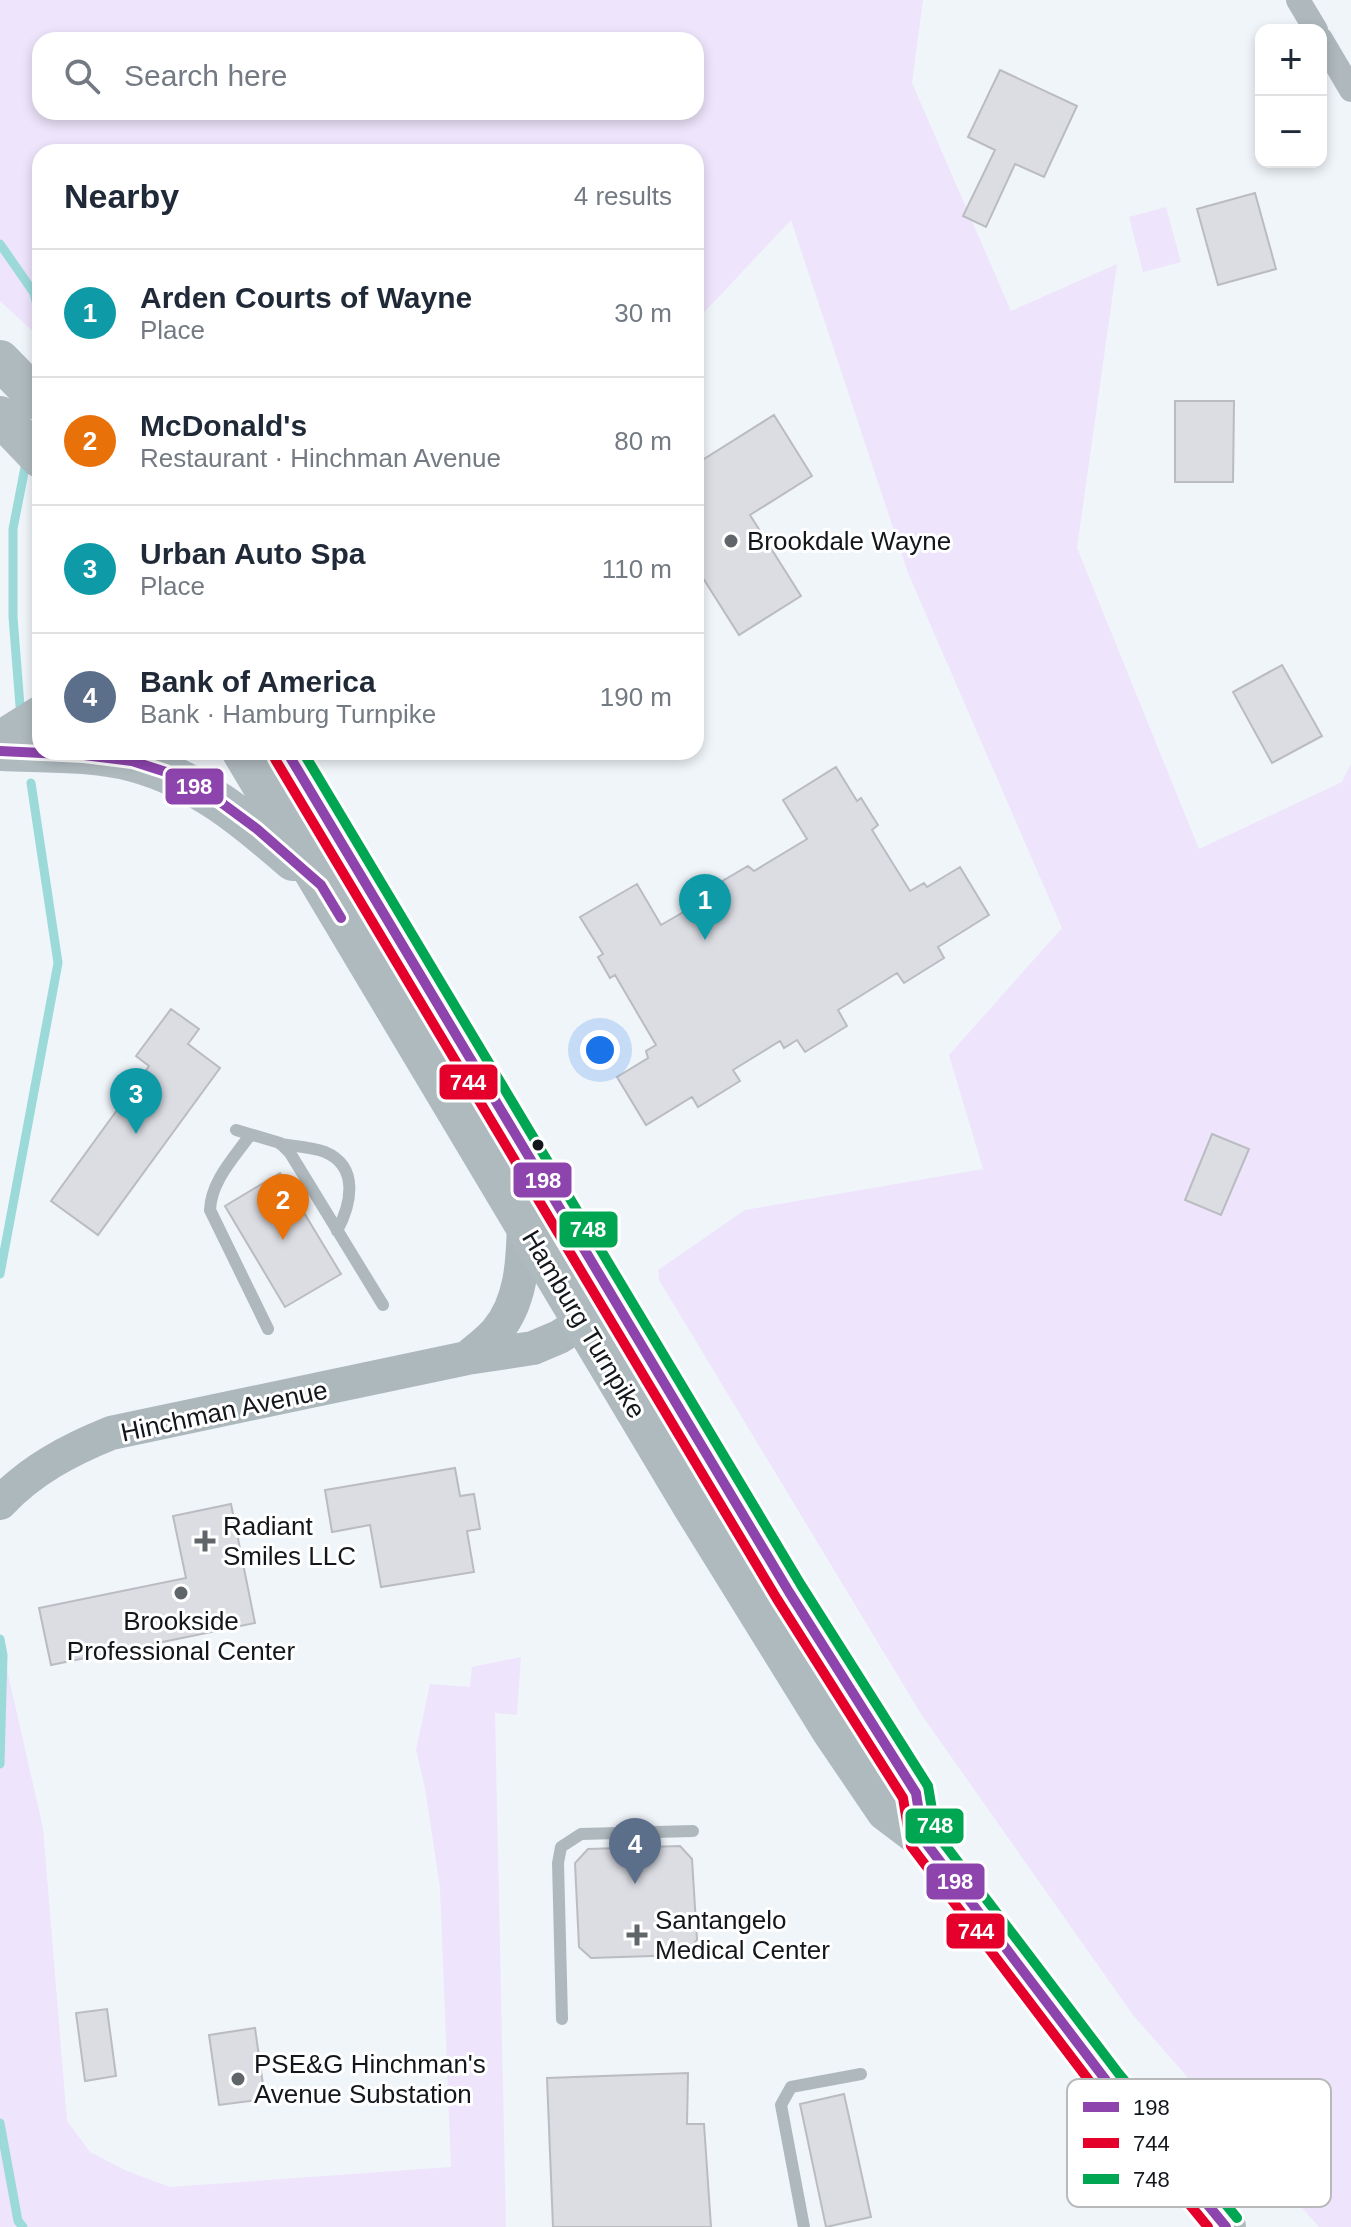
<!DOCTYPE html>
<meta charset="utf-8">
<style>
body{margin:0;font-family:Helvetica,sans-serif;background:#f2f2f3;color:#1f2937}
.controls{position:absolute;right:24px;top:24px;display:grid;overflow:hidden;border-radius:16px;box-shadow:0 4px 12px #0003}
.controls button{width:72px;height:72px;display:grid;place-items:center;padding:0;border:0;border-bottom:2px solid #e0e1e3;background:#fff;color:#1f2937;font:40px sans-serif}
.you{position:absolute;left:600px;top:1050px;width:28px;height:28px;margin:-20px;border:6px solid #fff;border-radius:50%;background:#1a73e8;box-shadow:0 0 0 12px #1a73e833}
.badge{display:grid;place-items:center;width:52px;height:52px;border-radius:50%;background:#1a73e8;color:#fff;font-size:26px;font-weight:700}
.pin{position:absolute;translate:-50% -66px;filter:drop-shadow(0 2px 4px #0008)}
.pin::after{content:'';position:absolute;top:42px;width:28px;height:24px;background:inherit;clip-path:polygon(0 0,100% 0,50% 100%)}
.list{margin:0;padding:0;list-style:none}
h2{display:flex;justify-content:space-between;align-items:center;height:104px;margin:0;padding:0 32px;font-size:34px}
h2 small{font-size:26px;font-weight:400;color:#747a83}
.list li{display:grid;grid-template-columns:52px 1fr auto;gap:24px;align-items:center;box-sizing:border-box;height:128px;padding:0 32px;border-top:2px solid #e0e1e3}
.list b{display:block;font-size:30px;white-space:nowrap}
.list p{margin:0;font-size:26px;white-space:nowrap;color:#747a83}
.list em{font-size:26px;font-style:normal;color:#747a83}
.icon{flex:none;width:44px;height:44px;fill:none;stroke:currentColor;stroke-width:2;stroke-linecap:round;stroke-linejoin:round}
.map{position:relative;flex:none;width:1351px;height:2227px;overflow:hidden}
.search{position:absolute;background:#fff;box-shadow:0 4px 12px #0003;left:32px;top:32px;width:672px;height:88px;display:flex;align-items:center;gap:20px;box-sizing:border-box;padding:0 28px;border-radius:24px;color:#747a83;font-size:30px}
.panel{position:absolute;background:#fff;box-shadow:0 4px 12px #0003;left:32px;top:144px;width:672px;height:616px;border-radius:24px}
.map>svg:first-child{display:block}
.green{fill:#eee4fb;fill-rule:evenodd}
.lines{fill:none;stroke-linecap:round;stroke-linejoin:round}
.stream{stroke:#9cdada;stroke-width:9}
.building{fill:#dbdde3;stroke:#babcc1;stroke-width:2}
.lane{stroke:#afb9bd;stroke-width:12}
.street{stroke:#afb9bd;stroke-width:24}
.secondary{stroke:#adb8bd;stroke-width:34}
.primary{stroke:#afbabf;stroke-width:40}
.bus-1-casing{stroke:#fff;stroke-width:16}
.bus-2-casing{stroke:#fff;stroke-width:16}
.bus-3-casing{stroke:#fff;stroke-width:16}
.bus-1{stroke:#8e44ad;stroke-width:10}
.bus-2{stroke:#e4002b;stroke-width:10}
.bus-3{stroke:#00a651;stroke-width:10}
.poi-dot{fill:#60656a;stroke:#fff;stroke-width:3}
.bus-dot{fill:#13171c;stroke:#fff;stroke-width:3}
.labels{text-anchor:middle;stroke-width:6;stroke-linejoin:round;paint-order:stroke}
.poi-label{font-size:26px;fill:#13171c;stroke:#fff;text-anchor:start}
.street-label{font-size:26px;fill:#13171c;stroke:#fff}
.key{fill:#fff;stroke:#b8b9bb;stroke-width:2}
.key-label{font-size:22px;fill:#13171c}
.line-badge{stroke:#fff;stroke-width:3}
.badge-label{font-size:22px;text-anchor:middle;font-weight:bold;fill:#fff}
</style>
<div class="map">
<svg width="1351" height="2227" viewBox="0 0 1351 2227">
<rect width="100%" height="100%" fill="#f0f5fa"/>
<!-- green -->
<path class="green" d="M0,0H923L912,83L1011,311L1117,264L1077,548L1199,849L1342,782L1351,764V2227H1319L1133,2015L921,1714L659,1280L658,1270L745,1210L983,1169L949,1055L1062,928L908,573L791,220L696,321V152H40V338L0,301ZM40,40H696V112H40Z
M1166,207L1181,262L1143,272L1129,217Z
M0,1639L43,1828L67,2121L90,2152L127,2171L170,2187L451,2167L440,1888L425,1788L416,1750L430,1684L470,1687L472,1667L521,1657L517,1715L495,1713L506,2227H0Z"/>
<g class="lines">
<!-- stream -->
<path class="stream" d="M0,244L34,293L40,318
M20,706L13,617V529L26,462
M0,1274L58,963L31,783
M0,1639L3,1655L0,1764
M0,2123L18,2221L23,2227"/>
</g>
<!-- building -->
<path class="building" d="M1000,70L1077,106L1044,177L1015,164L986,227L963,216L995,150L968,137Z
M1255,193L1276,269L1218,285L1197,209Z
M1175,401H1234L1233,482H1175Z
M774,415L812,476L750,515L801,596L739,635L696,567V464Z
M1282,665L1322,736L1272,763L1233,692Z
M836,767L857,801L861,798L878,825L872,830L910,891L924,883L927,887L960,867L989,915L938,947L944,958L904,983L897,973L838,1010L847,1026L805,1052L797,1040L784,1048L780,1041L733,1070L740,1081L698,1107L692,1097L646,1125L617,1077L648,1058L646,1051L656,1045L615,975L610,978L598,957L603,954L580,917L637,884L661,925L711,896L707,890L748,866L754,871L807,839L783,800Z
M171,1009L199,1029L188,1044L220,1068L98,1235L51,1201L149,1066L136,1056Z
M1212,1134L1249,1149L1221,1215L1185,1200Z
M280,1173L341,1274L285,1307L225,1206Z
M455,1468L460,1496L474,1494L480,1529L467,1531L474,1572L381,1587L370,1525L332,1532L325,1490Z
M231,1504L255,1623L51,1665L39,1608L186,1578L173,1516Z
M680,1846L692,1859L697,1940L683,1955L591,1958L579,1947L575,1863L588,1849Z
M107,2009L116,2076L85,2081L76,2013Z
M255,2028L265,2099L219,2105L209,2035Z
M688,2073L687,2124H704L711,2227H553L547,2078Z
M844,2094L871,2217L826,2227L800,2104Z"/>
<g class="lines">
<!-- lane -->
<path class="lane" d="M236,1130L280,1143L290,1153L383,1305
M250,1135C234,1158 211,1181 210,1210L268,1329
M280,1144C294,1146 312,1147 325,1152C360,1167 351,1205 337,1231
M562,2019L558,1863L561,1847L581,1834L693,1831
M804,2227L781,2105L791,2087L861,2074"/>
<!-- street -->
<path class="street" d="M1298,0L1316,30
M1321,39L1351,90"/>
<!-- secondary -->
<path class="secondary" d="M467,1358C476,1350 487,1342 496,1332C522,1302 523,1260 524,1223
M0,1503C31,1470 69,1450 111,1433L467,1358L533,1348L559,1337L583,1322L600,1305"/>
<!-- primary -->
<path class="primary" d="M0,360L40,401
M0,416L40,458
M0,741L40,716
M0,751C44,753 91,751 134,762C197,779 245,819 293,861
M242,752L693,1507L831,1730L886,1811L923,1839
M287,752L789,1592L916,1793L923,1839L1108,2083L1226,2227"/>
<defs>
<path id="bus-1" d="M0,751L84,755L132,761L166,772L211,795L257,829L321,885L341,918
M287,752L789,1592L916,1793L923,1839L1108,2083L1226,2227"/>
<path id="bus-2" d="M275,759L777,1599L903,1798L911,1846L1097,2091L1208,2227"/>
<path id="bus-3" d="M303,752L801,1585L928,1786L936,1833L1119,2074L1237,2218"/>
</defs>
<!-- bus-1 casing -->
<use href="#bus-1" class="bus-1-casing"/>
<!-- bus-2 casing -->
<use href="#bus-2" class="bus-2-casing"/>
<!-- bus-3 casing -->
<use href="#bus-3" class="bus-3-casing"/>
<!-- bus-1 -->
<use href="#bus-1" class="bus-1"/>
<!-- bus-2 -->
<use href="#bus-2" class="bus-2"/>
<!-- bus-3 -->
<use href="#bus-3" class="bus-3"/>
</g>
<!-- markers -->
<g class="poi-dot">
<circle cx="731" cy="541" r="8"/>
<path d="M201 1529h8v8h8v8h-8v8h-8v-8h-8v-8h8z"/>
<circle cx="181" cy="1593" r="8"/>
<path d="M633 1923h8v8h8v8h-8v8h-8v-8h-8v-8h8z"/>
<circle cx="238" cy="2079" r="8"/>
</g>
<circle class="bus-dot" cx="538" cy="1145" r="7"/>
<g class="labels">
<!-- poi labels -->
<g class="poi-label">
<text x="747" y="550">Brookdale Wayne</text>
<text x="223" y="1535">Radiant<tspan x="223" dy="30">Smiles LLC</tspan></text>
<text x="181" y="1630" text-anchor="middle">Brookside<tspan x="181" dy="30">Professional Center</tspan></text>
<text x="655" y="1929">Santangelo<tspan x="655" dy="30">Medical Center</tspan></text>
<text x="254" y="2073">PSE&amp;G Hinchman's<tspan x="254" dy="30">Avenue Substation</tspan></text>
</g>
<!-- street labels -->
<g class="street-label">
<text transform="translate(584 1324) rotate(59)" y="9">Hamburg Turnpike</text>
<text transform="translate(224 1411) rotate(-12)" y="9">Hinchman Avenue</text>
</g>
</g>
<!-- legend -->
<rect x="1067" y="2079" width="264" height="128" rx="12" class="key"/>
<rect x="1083" y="2102" width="36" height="10" fill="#8e44ad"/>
<rect x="1083" y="2138" width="36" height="10" fill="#e4002b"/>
<rect x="1083" y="2174" width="36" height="10" fill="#00a651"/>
<g class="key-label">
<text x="1133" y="2115">198</text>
<text x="1133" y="2151">744</text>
<text x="1133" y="2187">748</text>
</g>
<g class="line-badge">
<rect x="164" y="767" width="61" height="39" rx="8" fill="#8e44ad"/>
<rect x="438" y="1063" width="61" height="38" rx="8" fill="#e4002b"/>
<rect x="512" y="1161" width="61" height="38" rx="8" fill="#8e44ad"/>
<rect x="558" y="1210" width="61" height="39" rx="8" fill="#00a651"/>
<rect x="904" y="1807" width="61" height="38" rx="8" fill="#00a651"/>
<rect x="925" y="1862" width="61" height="39" rx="8" fill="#8e44ad"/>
<rect x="945" y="1912" width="61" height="38" rx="8" fill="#e4002b"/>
</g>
<g class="badge-label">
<text x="194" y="794">198</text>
<text x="468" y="1090">744</text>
<text x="543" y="1188">198</text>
<text x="588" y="1237">748</text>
<text x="935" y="1833">748</text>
<text x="955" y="1889">198</text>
<text x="976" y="1939">744</text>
</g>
</svg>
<div class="controls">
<button>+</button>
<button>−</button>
</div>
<div class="you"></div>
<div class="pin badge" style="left:705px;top:940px;background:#0f9aa8">1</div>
<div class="pin badge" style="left:283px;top:1240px;background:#e8710a">2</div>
<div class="pin badge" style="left:136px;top:1134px;background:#0f9aa8">3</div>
<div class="pin badge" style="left:635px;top:1884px;background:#5c6f8a">4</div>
<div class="search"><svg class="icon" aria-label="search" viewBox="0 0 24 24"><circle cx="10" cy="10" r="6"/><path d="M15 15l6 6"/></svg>Search here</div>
<section class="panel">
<h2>Nearby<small>4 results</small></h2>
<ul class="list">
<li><span class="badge" style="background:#0f9aa8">1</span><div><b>Arden Courts of Wayne</b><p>Place</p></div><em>30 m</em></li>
<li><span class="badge" style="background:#e8710a">2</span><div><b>McDonald's</b><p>Restaurant · Hinchman Avenue</p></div><em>80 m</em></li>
<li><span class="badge" style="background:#0f9aa8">3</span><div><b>Urban Auto Spa</b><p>Place</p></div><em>110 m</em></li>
<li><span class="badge" style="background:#5c6f8a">4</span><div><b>Bank of America</b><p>Bank · Hamburg Turnpike</p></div><em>190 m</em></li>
</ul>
</section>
</div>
